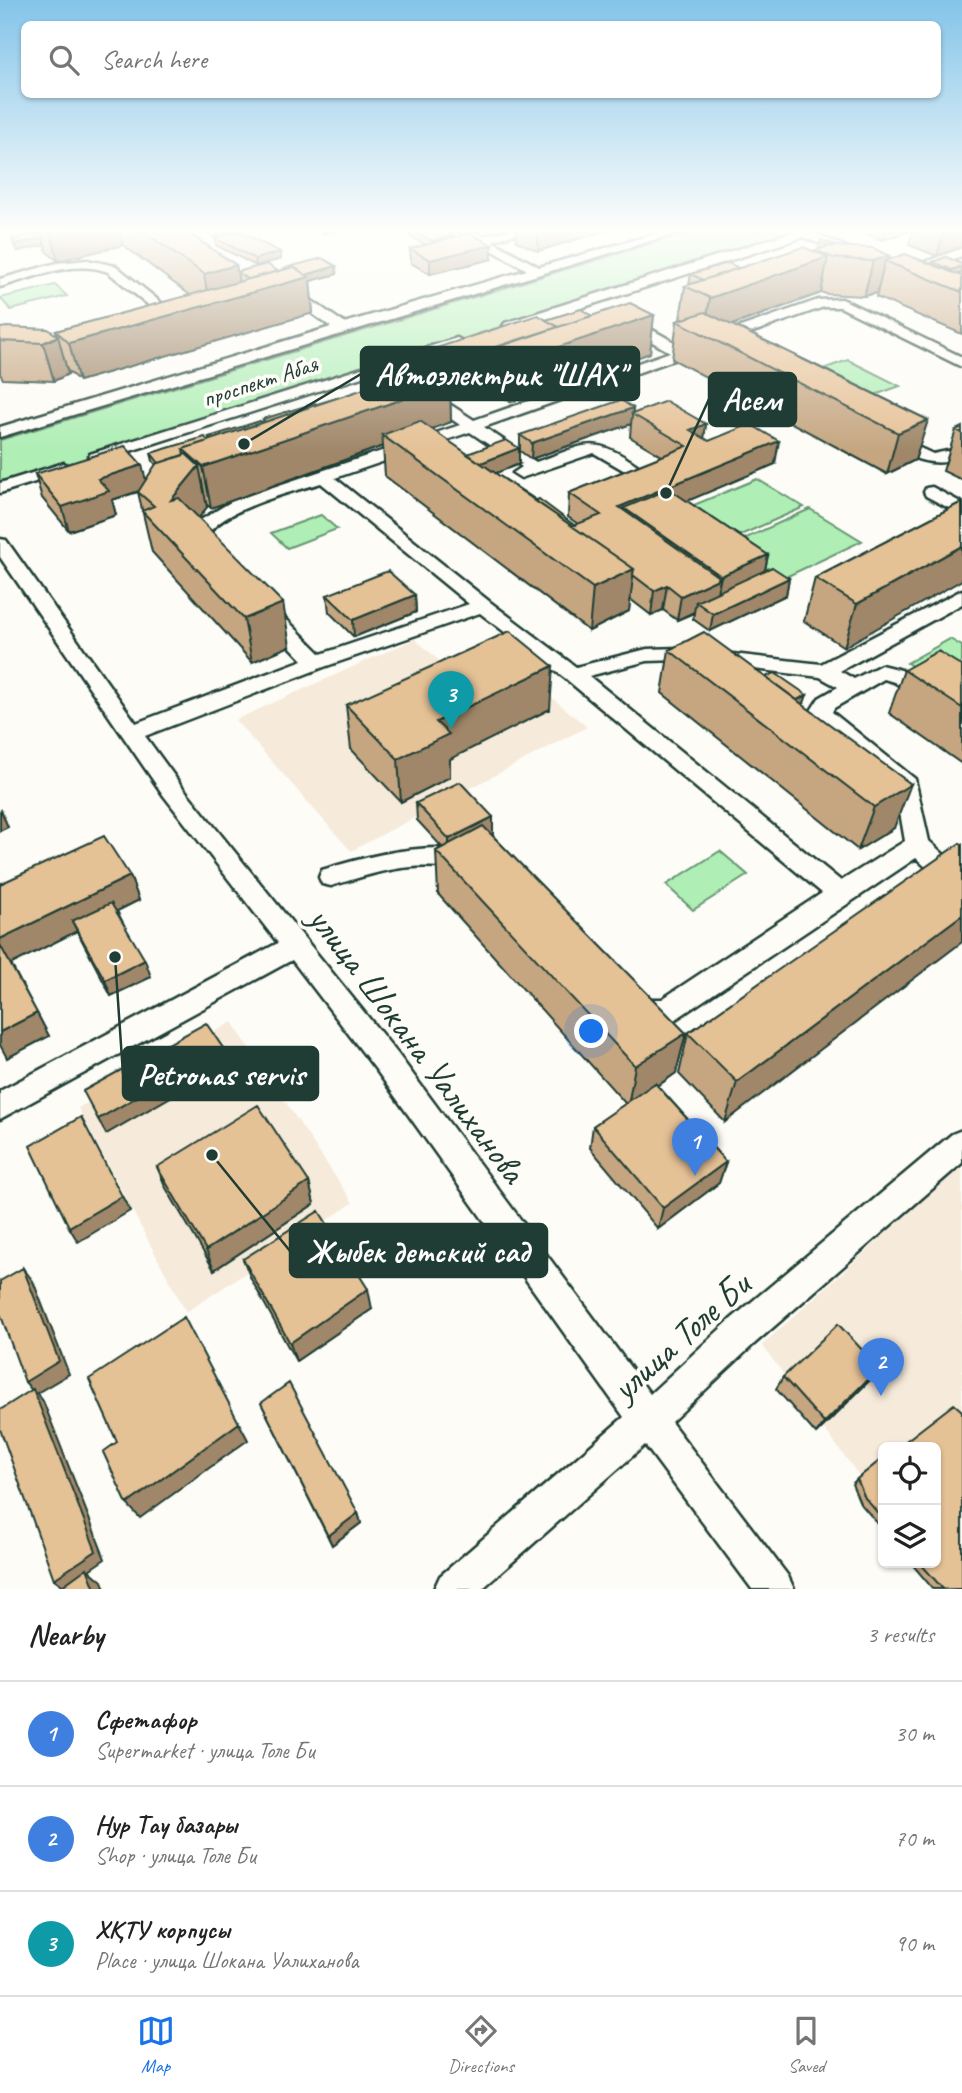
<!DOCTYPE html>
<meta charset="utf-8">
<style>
body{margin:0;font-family:Caveat,sans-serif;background:#f2f2f2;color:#222}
.controls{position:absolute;right:21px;bottom:21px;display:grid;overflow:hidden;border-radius:10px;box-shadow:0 2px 5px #0004}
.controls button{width:63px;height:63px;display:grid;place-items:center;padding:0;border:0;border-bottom:2px solid #e0e0e0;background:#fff;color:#222;font:35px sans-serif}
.you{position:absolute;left:592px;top:1032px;width:24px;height:24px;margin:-18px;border:5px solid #fff;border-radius:50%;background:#1a73e8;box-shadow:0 0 0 10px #1a73e833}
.badge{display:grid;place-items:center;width:46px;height:46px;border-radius:50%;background:#1a73e8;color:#fff;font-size:23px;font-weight:700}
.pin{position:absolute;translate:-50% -58px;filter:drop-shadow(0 2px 4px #0008)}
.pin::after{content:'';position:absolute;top:37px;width:24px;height:21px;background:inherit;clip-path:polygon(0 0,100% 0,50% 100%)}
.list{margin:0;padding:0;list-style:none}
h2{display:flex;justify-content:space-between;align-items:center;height:91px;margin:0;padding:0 28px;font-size:30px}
h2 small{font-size:23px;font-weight:400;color:#767676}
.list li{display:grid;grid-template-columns:46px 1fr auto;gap:21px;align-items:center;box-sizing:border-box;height:105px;padding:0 28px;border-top:2px solid #e0e0e0}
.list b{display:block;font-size:26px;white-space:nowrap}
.list p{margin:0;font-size:23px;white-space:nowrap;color:#767676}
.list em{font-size:23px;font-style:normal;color:#767676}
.icon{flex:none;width:38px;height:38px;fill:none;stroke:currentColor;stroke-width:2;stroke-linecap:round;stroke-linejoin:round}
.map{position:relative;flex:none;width:962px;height:1589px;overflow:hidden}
.search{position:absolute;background:#fff;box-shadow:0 2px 5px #0004;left:21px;right:21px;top:21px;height:77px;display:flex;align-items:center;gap:18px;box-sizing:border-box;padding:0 24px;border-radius:10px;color:#767676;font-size:26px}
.sheet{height:406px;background:#fff}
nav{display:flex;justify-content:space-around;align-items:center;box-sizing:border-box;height:98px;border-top:2px solid #e0e0e0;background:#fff;font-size:19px;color:#767676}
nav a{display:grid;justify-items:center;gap:4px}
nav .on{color:#1a73e8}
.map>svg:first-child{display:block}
.built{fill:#f6eada}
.green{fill:#afeeb5;stroke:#679674;stroke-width:2}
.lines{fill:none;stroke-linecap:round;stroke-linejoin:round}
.street-casing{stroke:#1f3d34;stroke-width:5}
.street{fill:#fdfcf7;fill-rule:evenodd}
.wall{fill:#c5a681;stroke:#1f3d34;stroke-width:2}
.shaded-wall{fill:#a08769;stroke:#1f3d34;stroke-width:2}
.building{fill:#e5c196;stroke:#1f3d34;stroke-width:2}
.labels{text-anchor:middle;stroke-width:7;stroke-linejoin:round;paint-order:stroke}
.far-street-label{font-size:24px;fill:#1f3d34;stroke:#fdfcf7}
.near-street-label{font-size:37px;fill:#1f3d34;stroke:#fdfcf7}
.leader{fill:none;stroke:#1f3d34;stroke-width:2.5}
.callout-dot{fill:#1f3d34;stroke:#fdfcf7;stroke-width:2.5}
.callout{fill:#1f3d34;stroke:#1f3d34;stroke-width:2.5}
.callout-label{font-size:32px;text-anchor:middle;font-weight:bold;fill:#fff}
</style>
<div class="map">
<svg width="962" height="1589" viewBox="0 0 962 1589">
<rect width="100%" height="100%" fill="#fdfcf7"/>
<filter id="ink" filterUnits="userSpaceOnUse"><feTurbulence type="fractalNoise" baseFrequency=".0143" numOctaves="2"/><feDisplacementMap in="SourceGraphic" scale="14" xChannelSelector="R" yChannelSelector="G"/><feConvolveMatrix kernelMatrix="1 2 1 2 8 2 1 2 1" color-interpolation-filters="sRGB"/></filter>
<g filter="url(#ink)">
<!-- built -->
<path class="built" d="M415,639L453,673L498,652L587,727L351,851L235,720Z
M232,1022L353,1203L186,1312L78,1108Z
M962,1165V1589L936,1563V1447H883V1508L762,1345Z"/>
<!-- green -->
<path class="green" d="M700,229H772L786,235L10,484L0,483V440Z
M55,285L67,296L11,310L0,298Z
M848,360L900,386L875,395L823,369Z
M757,479L804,507L718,545L672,514Z
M810,509L862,541L773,583L722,549Z
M321,515L337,529L287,548L271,533Z
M950,639L962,646V662L932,679L907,663Z
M720,851L748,875L693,910L666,885Z"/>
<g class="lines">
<defs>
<path id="street" d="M455,229H469L483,236L512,229H531L492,241L539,267L672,229H690L0,437V427L331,327L289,297H281L279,294L285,289H295L344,323L527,270Z
M792,229H820L814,233L872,258L866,262L862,261L803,237L515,329L510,330L503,326L505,323L792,232Z
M962,248V256L906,276L902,277L896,273Z
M87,260L116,266L185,322L183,325H173L108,272C73,259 34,278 0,287V279L57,263Z
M842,299L962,357V367L840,307H824L484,427L536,462C585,446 591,433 637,465L639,468L637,471H625L594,453L521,478L513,473L522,467L470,432L335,478L490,602L576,667L647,649L680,648L821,664L962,590V604L840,671L854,679L881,665L901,670L962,706V723L954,721L894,682L884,679L834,708L832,712L915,779L929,841L962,871V894L953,892L916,858L676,1019C660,1024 642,1023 626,1018L623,1010L626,1002L636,999H662L822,893L566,679L480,613L324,667L145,736L180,784L397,1053L650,1394L730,1320L952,1134L962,1130V1163L754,1344L671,1422L788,1576L794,1589H752L645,1445L482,1589H434L440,1576L624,1417L377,1071L292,960L0,1119V1091L278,943L164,796L0,557V539L6,540L136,723L303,660L259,614L256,610L259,606H273L321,654L469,604L321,483C292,492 223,509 208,535L217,550L214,554H202L190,535L199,521L234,500L460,425L421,398L418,395L421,392H431L474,420L670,352L621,324V318H631L683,347L818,300ZM680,660L820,677L838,687L819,698L810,712L820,727L896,789L905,841L841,881L589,676L647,661Z
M457,338L464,342L462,345L102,460L96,462L88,457L90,454Z
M891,435L933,454L962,448V458C932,469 911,458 885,443L883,440Z
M64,463L72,468L70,471L0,493V483Z
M932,487L962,503V515L926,496L924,492L926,488Z
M446,848L473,852L477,858L473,864C455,870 432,865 412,867C384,869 358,878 331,886L322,884L319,877L322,870C364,857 403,847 446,848Z"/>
</defs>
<!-- street casing -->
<use href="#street" class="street-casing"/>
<!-- street -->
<use href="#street" class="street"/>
</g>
<!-- wall -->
<path class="wall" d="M41,229H182L236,265L237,272L278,271L285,269V268L337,274L310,281L313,313L79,381L67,370L68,374L54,381L3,379L0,374V328L57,336L56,331L190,295L123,245L58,261L47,252L45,245L18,251L14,246L12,239L42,234Z
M203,229H229L230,233L280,252L281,259L256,266L216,245L215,238Z
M315,229H344L324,234Z
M392,229H441L453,235L454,237L492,259L430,274L411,263L410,249L426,245L411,237V231L400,234Z
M517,229H611L538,251L516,241Z
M863,229H962L937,256L909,245L913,230L882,240L862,232Z
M820,243L889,256V259L932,264L933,262L946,257L958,274L962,276V334L876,297L877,293L864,296L826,294L821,292V293L733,325L928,420L915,460L887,474L672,359L677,321L680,320L685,286L689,285L691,274L739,268L816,252V250H819Z
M654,315L650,353L511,402L489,388V371L450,384L451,422L431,429L467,454L519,464L495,473L574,525L578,524L568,517L569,493L662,456L630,437L631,424L531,459L520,451V435L633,408V413L706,424L704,438L709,441L775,464L687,501L768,555L765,570L789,578L786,595L710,631L693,619L694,613L677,620L663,610L651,615L630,599L629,611L589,631L385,476L383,446L211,508L206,504L207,507L199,518L290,646L252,662L152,552L138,492L112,500L116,515L69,531L42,498L35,474L146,480L156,465L153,461L151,453L208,441L209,440V437L262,423L263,419L317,404L431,370L430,350L546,320L592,316Z
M962,427V480L943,471L956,430Z
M962,502L844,647L804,621L815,578Z
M327,595H415L416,612L354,637L329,612Z
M669,650L766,677L804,703L802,704L894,828L858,850L662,693Z
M962,666V764L889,713L904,670Z
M346,705L550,709L450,759V777L401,802L351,749Z
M416,803L493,817V835H492L686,1033L676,1073L658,1086L726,1162L719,1183L658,1229L590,1148L593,1126L626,1104L438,894L436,851L442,847L417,820Z
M962,844L725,1122L679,1074L688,1033Z
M130,876L139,900L117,911L151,977L111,996L77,931L11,964L49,1036L7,1058L0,884Z
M157,1167L309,1182L314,1204L214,1270L166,1188Z
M243,1259L372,1309L296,1361L251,1279Z
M783,1377L870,1380L816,1434L776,1389Z
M261,1403L358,1513L361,1523L332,1545Z
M883,1458V1530L860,1503L852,1484L857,1479Z
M911,1563H936L962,1589H933Z"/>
<!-- shaded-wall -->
<path class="shaded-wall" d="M50,229H119L123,245L58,261Z
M217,229H229L230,237L219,240Z
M324,229H344L324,234Z
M368,229H381L368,232Z
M399,229H421L411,230V231L400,234Z
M538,229H611L538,251Z
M885,229H913V230L882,240Z
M945,229H962V247L937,256Z
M453,235L454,242L432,248V241Z
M43,238L45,245L18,251L16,244Z
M492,245V259L430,274V260Z
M280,252L281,259L256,266L255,259Z
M889,256L888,262L885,261L877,293L864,296L873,261Z
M828,257L821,293L704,335L710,298Z
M236,265L241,296L299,277L336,266L337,274L310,281L313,313L79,381L69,343L209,304L204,274Z
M962,266V273L950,277L952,270Z
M654,315L650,353L511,402V363L489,350V371L450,384L451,422L393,443L382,435L383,446L211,508L203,467L449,383V362L558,327Z
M58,336L68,374L54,381L43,343Z
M633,408L631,424L531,459L532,443Z
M928,420L915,460L887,474L898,433Z
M706,424L703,447L690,430Z
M779,441L775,464L642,520L624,508L621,529L619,507Z
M519,448V464L481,479V463Z
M142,465L148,488L112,500L116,515L69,531L62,507L98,479Z
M199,466L207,507L180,542L171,500Z
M962,546V580L844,647L857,604Z
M768,555L763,579L716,601L721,576Z
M634,569L629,611L589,631L593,588Z
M720,578L715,603L696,602L694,612L677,620L681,596Z
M789,578L786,595L710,631L713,614Z
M667,585L663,610L651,615L654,591Z
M415,595L416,612L354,637L353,620Z
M283,603L290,646L252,662L244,619Z
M553,666L550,709L450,759V777L401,802L398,759L436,722Z
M807,695L804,703L787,713L789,704Z
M911,784L894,828L858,850L874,807Z
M1,810L8,827L0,831V811Z
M493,817V835L449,856V839Z
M130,876L139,900L78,931L72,921L77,931L10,965L0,945V939Z
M962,915V942L725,1122L737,1082Z
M145,960L151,977L111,996L105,980Z
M37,1013L49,1036L7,1058L0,1045V1032Z
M686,1033L676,1073L628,1106L635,1066Z
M223,1048L228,1064L106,1134L98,1119Z
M726,1162L719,1183L658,1229L663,1208Z
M309,1182L314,1204L214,1270L206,1250Z
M122,1196L130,1211L78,1242L69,1227Z
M23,1268L33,1281L69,1374L37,1393L43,1401L105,1559L89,1570L102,1581L105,1589L65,1587L54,1579L35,1394L25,1382Z
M368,1289L372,1309L296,1361L290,1343Z
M879,1368L870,1380L816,1434L824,1423Z
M239,1423L248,1440L140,1518L127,1504Z
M358,1513L361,1523L332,1545L328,1536Z"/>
<!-- building -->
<path class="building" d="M140,229H182L236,265L204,274Z
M414,229H441L453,235L432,241L411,230Z
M239,231L280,252L255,259L215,238Z
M41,233L43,238L16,244L12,239Z
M469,233L492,245L430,260L410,249Z
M821,240L838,246H829L820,243Z
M830,246L873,248L889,256L873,261L833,258L816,250Z
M803,247L828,257L710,298L685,286Z
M905,254L962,276V292L885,261Z
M946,257L962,264V266L952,270L933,262Z
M322,258L336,266L306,275L294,267L287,269L285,268Z
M728,263L739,268L703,280L691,274Z
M267,264L278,271L248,279L237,272Z
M294,267L309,277L69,343L56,331Z
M630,303L654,315L511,363L489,350Z
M581,309L592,316L558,327L546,320Z
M705,312L928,420L898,433L677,321Z
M538,315L558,327L449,362L430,350Z
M7,327L48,329L58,336L43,343L0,341V328Z
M427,368L450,383L203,467L183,449Z
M621,400L633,408L532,443L520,435Z
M666,401L706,424L690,430L709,441L750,424L779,441L619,507L720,578L681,596L667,585L654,591L633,575L634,569L572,526L601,515L569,493L687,446L632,414Z
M315,403L317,404L265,422L263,419Z
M260,421L262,423L212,439L209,437Z
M420,421L634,569L593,588L382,435Z
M962,427V433L956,430Z
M205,437L208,441L183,449L184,455L159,463L151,453Z
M506,440L519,448L481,463L494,472L467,454Z
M125,446L142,465L98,479L109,491L62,507L35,474Z
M186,454L199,466L171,500L179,498L283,603L244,619L142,511L154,506L138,492L156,464Z
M669,489L768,555L721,576L624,508Z
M539,499L574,525L572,526L535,501Z
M962,502V546L857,604L815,578Z
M772,567L789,578L713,614L696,602Z
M388,571L415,595L353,620L327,595Z
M510,631L553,666L436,722L449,734L398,759L346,705Z
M704,632L911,784L874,807L669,650Z
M938,651L962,666V708L904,670Z
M775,673L807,695L797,700L766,677Z
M460,782L493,817L449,839L416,803Z
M483,826L686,1033L635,1066L436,851Z
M104,836L130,876L0,939V884Z
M960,843L962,844V915L737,1082L688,1033Z
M111,903L145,960L105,980L72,921Z
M0,945L37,1013L0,1032Z
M206,1023L223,1048L98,1119L83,1091Z
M655,1083L726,1162L663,1208L593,1126Z
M258,1105L309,1182L206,1250L157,1167Z
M81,1117L122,1196L69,1227L30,1146Z
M319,1211L368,1289L290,1343L243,1259Z
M23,1268L59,1361L25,1382L0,1313V1281Z
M184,1317L239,1423L127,1504L103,1452L117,1442L89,1379Z
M838,1324L879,1368L824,1423L783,1377Z
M289,1383L358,1513L328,1536L261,1403Z
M33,1389L96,1551L54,1579L0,1429V1410Z
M954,1404L962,1411V1589H943L920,1563H936V1447H898Z
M883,1458V1519L865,1498L857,1479Z
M87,1568L95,1589H58Z"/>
</g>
<!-- sky -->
<linearGradient id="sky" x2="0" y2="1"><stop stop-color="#83c4e9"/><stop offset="0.51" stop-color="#fefefb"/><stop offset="1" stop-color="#fefefb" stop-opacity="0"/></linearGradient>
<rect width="962" height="451" fill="url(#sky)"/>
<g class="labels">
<!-- far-street labels -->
<g class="far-street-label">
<text transform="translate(260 381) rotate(-18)" y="8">проспект Абая</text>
</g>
<!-- near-street labels -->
<g class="near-street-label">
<text transform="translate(418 1044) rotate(53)" y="13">улица Шокана Уалиханова</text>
<text transform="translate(680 1336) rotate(-42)" y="13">улица Толе Би</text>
</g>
</g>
<!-- callouts -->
<path class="leader" d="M244 444L361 374M666 493L709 399M115 957L123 1074M212 1155L290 1251"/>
<g class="callout-dot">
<circle cx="244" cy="444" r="7"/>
<circle cx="666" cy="493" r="7"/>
<circle cx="115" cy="957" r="7"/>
<circle cx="212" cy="1155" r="7"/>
</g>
<g class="callout">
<rect x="361" y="347" width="278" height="53" rx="7"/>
<rect x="709" y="373" width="87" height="53" rx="7"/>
<rect x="123" y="1047" width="195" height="53" rx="7"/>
<rect x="290" y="1224" width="257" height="53" rx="7"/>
</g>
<g class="callout-label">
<text x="500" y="385">Автоэлектрик "ШАХ"</text>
<text x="752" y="410">Асем</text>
<text x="221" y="1085">Petronas servis</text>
<text x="418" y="1262">Жыбек детский сад</text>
</g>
</svg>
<div class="controls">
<button><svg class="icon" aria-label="locate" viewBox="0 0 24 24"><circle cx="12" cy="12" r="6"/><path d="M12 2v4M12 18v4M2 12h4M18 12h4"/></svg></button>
<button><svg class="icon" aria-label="layers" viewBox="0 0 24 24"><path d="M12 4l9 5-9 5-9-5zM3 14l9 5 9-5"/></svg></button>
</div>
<div class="you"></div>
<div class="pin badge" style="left:695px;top:1176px;background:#3f7fe0">1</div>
<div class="pin badge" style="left:881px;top:1396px;background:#3f7fe0">2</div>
<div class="pin badge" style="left:451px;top:729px;background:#0f9aa8">3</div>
<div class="search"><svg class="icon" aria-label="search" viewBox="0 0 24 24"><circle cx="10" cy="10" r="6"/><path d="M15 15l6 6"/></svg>Search here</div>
</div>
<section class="sheet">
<h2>Nearby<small>3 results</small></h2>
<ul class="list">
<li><span class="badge" style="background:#3f7fe0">1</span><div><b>Сфетафор</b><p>Supermarket · улица Толе Би</p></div><em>30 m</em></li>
<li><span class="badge" style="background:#3f7fe0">2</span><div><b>Нур Тау базары</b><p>Shop · улица Толе Би</p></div><em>70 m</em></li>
<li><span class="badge" style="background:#0f9aa8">3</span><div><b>ХҚТУ корпусы</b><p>Place · улица Шокана Уалиханова</p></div><em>90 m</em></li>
</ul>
</section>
<nav>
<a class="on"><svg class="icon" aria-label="map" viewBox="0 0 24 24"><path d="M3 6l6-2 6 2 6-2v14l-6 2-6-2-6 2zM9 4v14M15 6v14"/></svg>Map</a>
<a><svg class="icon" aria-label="directions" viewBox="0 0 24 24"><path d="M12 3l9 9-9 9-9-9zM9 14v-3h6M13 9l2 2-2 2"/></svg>Directions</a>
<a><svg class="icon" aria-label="saved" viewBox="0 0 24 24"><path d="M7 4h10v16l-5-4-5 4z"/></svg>Saved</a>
</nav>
